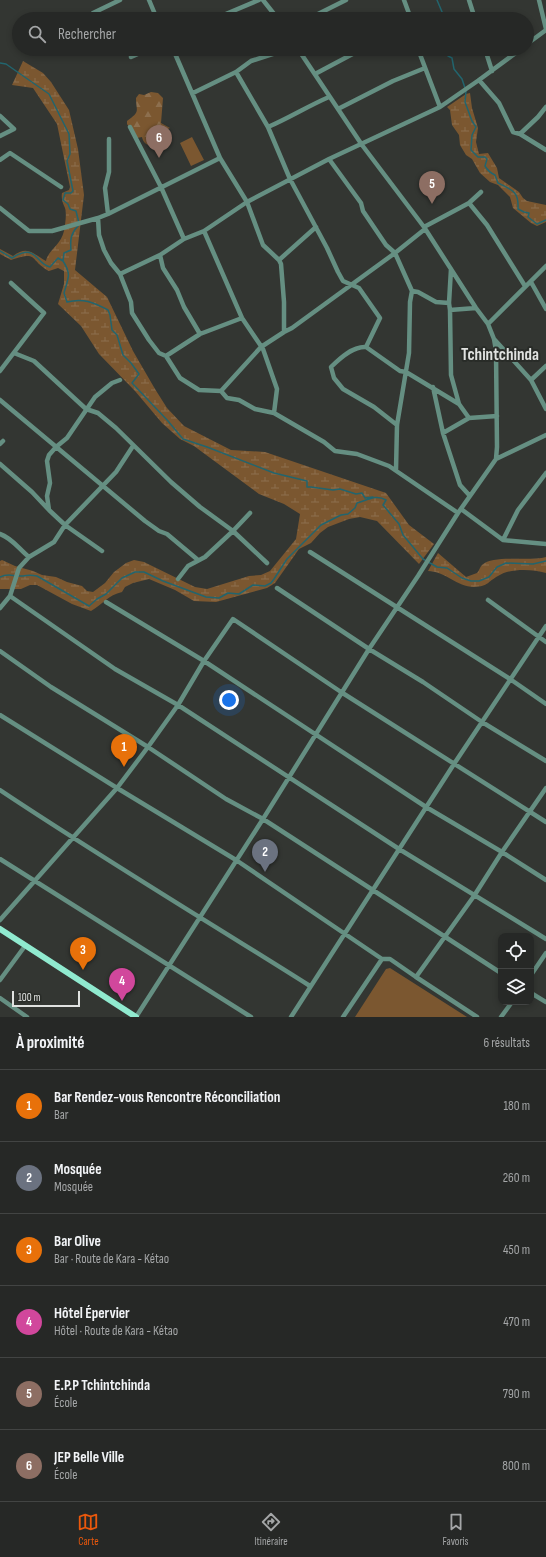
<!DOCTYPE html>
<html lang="fr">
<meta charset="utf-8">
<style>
body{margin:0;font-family:"Sofia Sans Condensed",sans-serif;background:#2e302e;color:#f1f3f6}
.controls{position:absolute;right:12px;bottom:12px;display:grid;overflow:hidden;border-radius:8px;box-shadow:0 2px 6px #0003}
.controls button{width:36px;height:36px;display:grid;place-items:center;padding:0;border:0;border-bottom:1px solid #424443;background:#262826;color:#f1f3f6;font:20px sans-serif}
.scale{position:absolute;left:12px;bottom:10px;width:68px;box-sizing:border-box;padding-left:4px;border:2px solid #e0e2e0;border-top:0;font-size:11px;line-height:14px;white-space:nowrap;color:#e0e2e0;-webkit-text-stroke:3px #292c28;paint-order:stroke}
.you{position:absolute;left:229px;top:700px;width:14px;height:14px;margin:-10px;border:3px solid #fff;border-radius:50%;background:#1a73e8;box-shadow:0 0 0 6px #1a73e833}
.badge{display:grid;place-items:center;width:26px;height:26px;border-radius:50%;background:#ea580c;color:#fff;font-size:13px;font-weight:700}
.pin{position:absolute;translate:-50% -33px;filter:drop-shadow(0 1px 2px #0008)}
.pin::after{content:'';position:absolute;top:21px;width:14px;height:12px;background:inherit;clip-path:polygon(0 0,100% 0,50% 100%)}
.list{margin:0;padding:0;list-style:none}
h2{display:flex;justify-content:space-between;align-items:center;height:52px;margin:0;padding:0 16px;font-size:17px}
h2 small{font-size:13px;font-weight:400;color:#a4a6a7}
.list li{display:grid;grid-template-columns:26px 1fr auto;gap:12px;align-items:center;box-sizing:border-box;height:72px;padding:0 16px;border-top:1px solid #424443}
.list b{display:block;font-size:15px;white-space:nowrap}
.list p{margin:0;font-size:13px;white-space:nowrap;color:#a4a6a7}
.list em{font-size:13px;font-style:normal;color:#a4a6a7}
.icon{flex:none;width:22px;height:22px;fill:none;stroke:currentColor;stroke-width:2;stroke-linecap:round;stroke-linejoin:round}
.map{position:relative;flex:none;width:546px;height:1017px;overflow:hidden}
.search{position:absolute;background:#262826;box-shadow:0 2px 6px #0003;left:12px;right:12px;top:12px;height:44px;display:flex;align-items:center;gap:10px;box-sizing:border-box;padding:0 14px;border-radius:22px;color:#a4a6a7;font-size:15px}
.sheet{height:484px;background:#262826}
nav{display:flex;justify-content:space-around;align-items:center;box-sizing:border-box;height:56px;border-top:1px solid #424443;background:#262826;font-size:11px;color:#a4a6a7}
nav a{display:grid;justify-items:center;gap:2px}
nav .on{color:#ea580c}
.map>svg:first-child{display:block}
.green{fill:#7b5730}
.forest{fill:url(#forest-firs)}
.wetland{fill:url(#wetland-marsh)}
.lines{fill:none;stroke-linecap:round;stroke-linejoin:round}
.stream{stroke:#22656e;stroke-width:1.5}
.minor{stroke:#658f82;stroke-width:4.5}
.major{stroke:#90eacf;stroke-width:6}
.labels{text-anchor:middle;stroke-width:4;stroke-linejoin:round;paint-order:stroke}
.quarter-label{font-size:17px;font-weight:bold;fill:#e0e2e0;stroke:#292c28}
</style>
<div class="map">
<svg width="546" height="1017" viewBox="0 0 546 1017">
<defs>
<pattern id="forest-firs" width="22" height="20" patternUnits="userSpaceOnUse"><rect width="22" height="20" fill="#7b5730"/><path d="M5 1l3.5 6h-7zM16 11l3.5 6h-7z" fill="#8d6f4e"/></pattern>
<pattern id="wetland-marsh" width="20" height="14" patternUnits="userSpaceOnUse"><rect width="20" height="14" fill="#7b5730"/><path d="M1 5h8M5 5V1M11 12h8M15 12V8" fill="none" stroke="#8d6f4e"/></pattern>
</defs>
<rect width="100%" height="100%" fill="#333632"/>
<!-- green -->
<path class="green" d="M192,137L204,160L191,166L180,143Z
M390,968L467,1017H355L386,969Z"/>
<!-- forest -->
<path class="forest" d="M151,92L158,93L163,98L161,123L170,128L159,133L158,142C151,147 144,146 142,137L137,138L127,124V121C141,111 136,112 136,98L139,94L144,95Z"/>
<!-- wetland -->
<path class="wetland" d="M23,61L43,73L51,82L69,110L78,149L84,195L75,270L107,297L133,351L155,389L167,408L184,426L231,450L265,452L386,493L409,525L434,544L419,564L377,521L360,517L349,519L328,527L320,533L311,543L299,549L275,583L267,588L216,602L194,601L175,590L149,579L133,583L125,587L122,592C108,595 103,604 91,611L72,604L37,585H30L21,589H0V561L2,560L15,566L33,571L42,575L56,577L67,582L82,586L87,591L93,592L105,583L114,572L126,563L134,560L144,562L195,587L207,589L249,576L261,575L270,571L296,539L300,514L284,504L259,494L194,446L180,439L162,423L135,391L99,354L81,326L58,304L64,284V271L58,268L49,271C29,260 39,250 11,260L0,254V249L13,256C28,245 33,254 46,261C48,250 61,245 64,231C65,225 67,214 65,208C63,203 61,200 62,193L69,190L70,187L57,124L33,88L12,85Z
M470,93L472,108L478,128L476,142L479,154L488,153L497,168L499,178L519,192L523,198L527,201L546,205V222L537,226L531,223L513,208L510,197L498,185L490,182L480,173L472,159L466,155L460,145L459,135L452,125L450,110L447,107L466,94Z
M438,553L466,577L477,573C479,571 480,567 482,565C494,554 529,562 546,557V573C532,569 511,568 498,576C487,582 489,586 474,587C457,587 445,571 428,571Z"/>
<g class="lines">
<!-- stream -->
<path class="stream" d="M437,0L445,19
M445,49L448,56L452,58L454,69L462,79L465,88
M0,63L6,64L49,94L69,134L70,154L67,161L73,191L71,193H65L63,200L68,204L70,209L76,211L79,223
M466,91L465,102L472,121L476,127L472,135L471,150L478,157H485L487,159L485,166C488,171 490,173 495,175L498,183C513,190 519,192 518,209L524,212L529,213L528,217L537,224L546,220
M78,226C71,233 70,239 71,250L64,253L63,261C72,275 68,278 64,293L67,302C83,298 93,302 108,310L110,315L112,330L117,335L123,355L131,363L139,374L132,383L168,421L183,439L207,447L274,473L307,481V487H311L333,490L340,489L356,494L362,493L365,498L373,497
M0,251L12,258C37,242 35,264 50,267L58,258L63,261
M0,577C8,573 12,576 20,576C28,576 28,574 37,576L89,606L97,599L106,594L122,578L135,572H144L163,581L206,597L219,598L228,593L239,594L253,585L265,586L271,583L274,579L287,559L321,525L341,515L348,514L355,508L357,503C368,500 376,494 386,500L383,505L399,524L403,535L423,559L437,567L447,568L462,578L471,581H479L489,577L497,567L506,563L533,564L546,561"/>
<!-- minor -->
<path class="minor" d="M149,0L157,19
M263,0L278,19
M404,0L411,19
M469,0L475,19
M539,0L546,29
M93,13L120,0
M214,19L259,0
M308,19L346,0
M527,44L546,30
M173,49L220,158L247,202L263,245L279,260L281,264L284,302V332
M418,49L440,107
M485,49L492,71
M131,57L149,49
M236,72L268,127L290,179L327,248L338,272L343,281L359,288L380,318L366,347
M315,74L362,49
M479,80L499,103L513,132L520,134L538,117L546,107
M193,93L236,72L251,61L288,49
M338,109L393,81L425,68
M0,116L14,129L0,136
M130,127L161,187L184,239
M268,127C289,118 308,106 329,97
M520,134L546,150
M329,159L361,203L363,211L386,245L395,253L412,291L410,302L409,353L397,425L396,470
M0,160L10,153L61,187
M469,203L487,225L525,286
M0,208L29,231H52L98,218L108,214L220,158
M108,214L105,188L109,172V139
M98,218L99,235L104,250L111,263L120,274L131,302L132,313L149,340L159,353L166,356L180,378L199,390L221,391L227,398L239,400L255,409L274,413L324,442L335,451L357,454L389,466L458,513
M424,227L469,203L481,192
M204,231L242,318L263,349L277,389L274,413
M279,260L316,227
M120,274L160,255
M531,282L546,309
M412,291L418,292L436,302L449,303L450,310
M449,303L451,269
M488,324L546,266
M200,334L184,307L177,290L163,268L160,255L184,239L204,231L247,202L329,159L440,107L479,80L521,49
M494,339L531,380L546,409
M14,353L34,361L86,409L98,413L116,428L171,482L200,507L233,531L267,563
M166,356L200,334L242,318
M0,371L44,313L11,283
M531,380L546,366
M433,387L443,433L460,485L470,496
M221,391L261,347L284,332L292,328L395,253L425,229
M0,400L145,521L159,531L167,534L198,560
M469,418L459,404L451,375L450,310L476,308
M397,425L374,407L343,389L334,378L331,367C340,358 353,346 366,347L400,371L406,372L459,404
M443,433L469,418L497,416
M0,444L3,441
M133,446L116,472L65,525L54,542L29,557L19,568L10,596L115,669L178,705L399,849L546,939
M496,459L546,435
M0,464L32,492L49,510L65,525L102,551
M461,509L503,540L546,544
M49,510L47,496L50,483L47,461L49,455L56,447L67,438L95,397L112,383L120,380
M0,534C12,538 19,549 29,557
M503,540L518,510L546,473
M310,552L510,679L546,704
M178,579L188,566L205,557L233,531L250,513
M277,588L369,649L423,682L482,722L546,761
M488,600L546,642
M106,602L204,661L426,807L502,852L546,880
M0,608L10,596
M0,651L51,687L148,747L226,799L263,819L501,973
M0,715L117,788L236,860L382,959
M0,790C102,858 207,921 310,986
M0,859L251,1017
M0,920L117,788L148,747L178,705L204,661L233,619L341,692L546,822
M531,975L546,953
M416,977L477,1017
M0,980L25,946
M531,993L546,1002
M0,998L27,1017
M136,1017L263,819L369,649L418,576L458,513L496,459L497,447L496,351L494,339L488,324L476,308L424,227L362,145L298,49
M291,1017L454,764L546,626
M343,1017L382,959H390L416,977L474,896L502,852L546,788
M501,1017L512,1002"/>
<!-- major -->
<path class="major" d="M0,929L136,1017"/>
</g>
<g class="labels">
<!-- quarter labels -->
<g class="quarter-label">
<text x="500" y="360">Tchintchinda</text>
</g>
</g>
</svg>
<div class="controls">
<button><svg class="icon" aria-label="locate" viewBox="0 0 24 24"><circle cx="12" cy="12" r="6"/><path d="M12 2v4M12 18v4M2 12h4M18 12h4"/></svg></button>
<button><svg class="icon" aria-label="layers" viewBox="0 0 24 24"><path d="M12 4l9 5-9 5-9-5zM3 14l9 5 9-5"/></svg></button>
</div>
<div class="scale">100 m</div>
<div class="you"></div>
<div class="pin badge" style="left:124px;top:767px;background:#e8710a">1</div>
<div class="pin badge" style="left:265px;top:872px;background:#6b7280">2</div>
<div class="pin badge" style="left:83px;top:970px;background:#e8710a">3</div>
<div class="pin badge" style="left:122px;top:1001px;background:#d1479c">4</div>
<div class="pin badge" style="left:432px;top:204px;background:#8d6e63">5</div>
<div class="pin badge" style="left:159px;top:158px;background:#8d6e63">6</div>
<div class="search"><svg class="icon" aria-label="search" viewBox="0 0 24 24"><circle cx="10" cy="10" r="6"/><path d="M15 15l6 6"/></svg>Rechercher</div>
</div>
<section class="sheet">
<h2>À proximité<small>6 résultats</small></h2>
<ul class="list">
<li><span class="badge" style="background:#e8710a">1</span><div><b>Bar Rendez-vous Rencontre Réconciliation</b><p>Bar</p></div><em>180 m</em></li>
<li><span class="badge" style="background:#6b7280">2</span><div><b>Mosquée</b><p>Mosquée</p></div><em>260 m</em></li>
<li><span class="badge" style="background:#e8710a">3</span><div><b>Bar Olive</b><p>Bar · Route de Kara - Kétao</p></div><em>450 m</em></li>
<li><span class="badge" style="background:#d1479c">4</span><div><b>Hôtel Épervier</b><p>Hôtel · Route de Kara - Kétao</p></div><em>470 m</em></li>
<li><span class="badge" style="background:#8d6e63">5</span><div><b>E.P.P Tchintchinda</b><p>École</p></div><em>790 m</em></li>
<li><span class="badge" style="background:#8d6e63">6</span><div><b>JEP Belle Ville</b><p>École</p></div><em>800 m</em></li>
</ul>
</section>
<nav>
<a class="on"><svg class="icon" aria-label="map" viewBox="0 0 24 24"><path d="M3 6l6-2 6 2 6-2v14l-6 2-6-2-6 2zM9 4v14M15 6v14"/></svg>Carte</a>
<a><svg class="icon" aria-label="directions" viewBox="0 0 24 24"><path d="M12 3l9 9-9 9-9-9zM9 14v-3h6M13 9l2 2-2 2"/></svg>Itinéraire</a>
<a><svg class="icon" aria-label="saved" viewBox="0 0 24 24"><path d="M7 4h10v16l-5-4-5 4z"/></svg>Favoris</a>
</nav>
